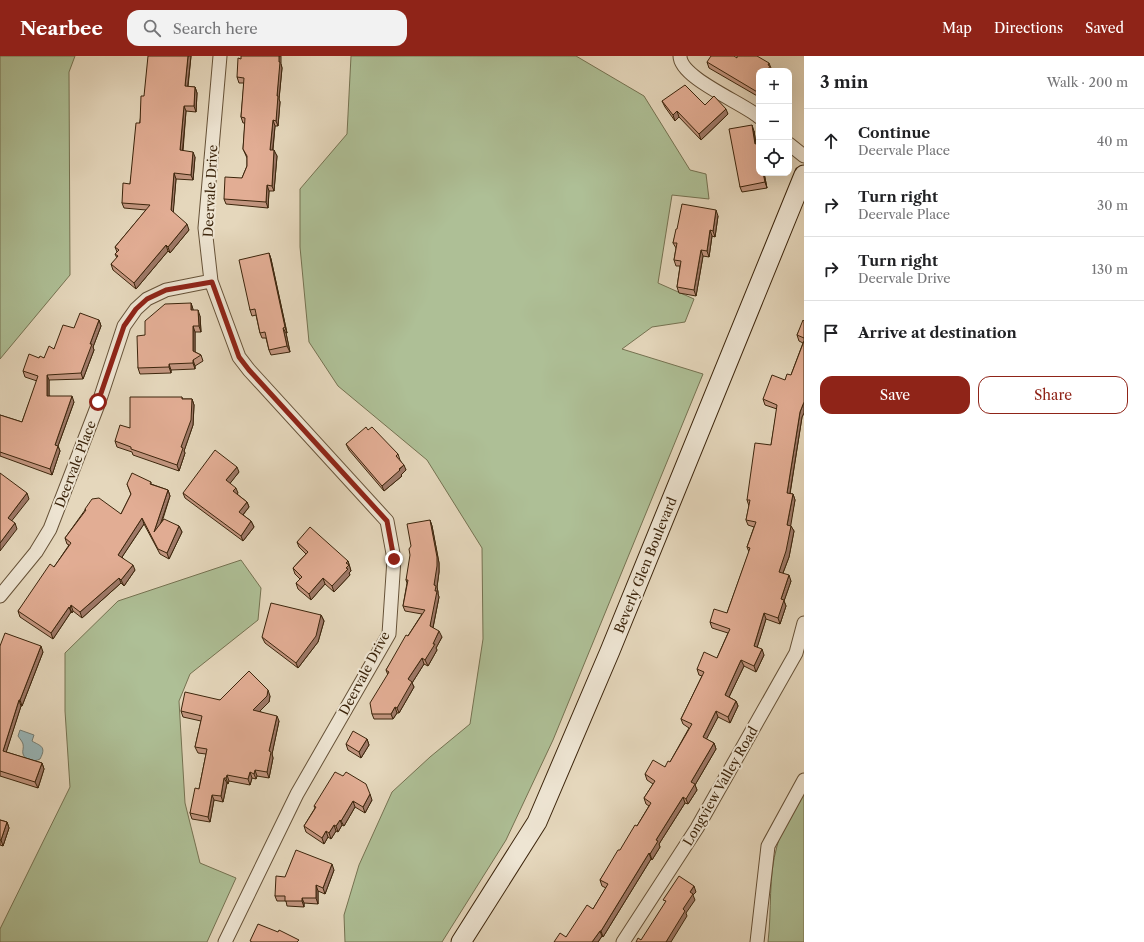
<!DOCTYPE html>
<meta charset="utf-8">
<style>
body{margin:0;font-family:"Libre Caslon Text",serif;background:#f2f2f2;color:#202124}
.controls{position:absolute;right:12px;top:12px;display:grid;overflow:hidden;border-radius:8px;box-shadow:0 4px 16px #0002}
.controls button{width:36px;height:36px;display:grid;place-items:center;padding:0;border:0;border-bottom:1px solid #e0e0e0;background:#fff;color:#202124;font:20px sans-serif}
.stop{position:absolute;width:12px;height:12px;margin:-9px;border:3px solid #8f2418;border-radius:50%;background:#fff}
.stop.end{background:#8f2418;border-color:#fff;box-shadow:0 1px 4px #0008}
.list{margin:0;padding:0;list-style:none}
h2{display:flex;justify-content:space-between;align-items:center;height:52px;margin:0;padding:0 16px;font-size:17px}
h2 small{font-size:13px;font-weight:400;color:#757577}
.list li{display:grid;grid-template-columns:26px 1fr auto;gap:12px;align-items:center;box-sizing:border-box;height:64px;padding:0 16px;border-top:1px solid #e0e0e0}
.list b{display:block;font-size:15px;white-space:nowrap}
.list p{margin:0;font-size:13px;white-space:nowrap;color:#757577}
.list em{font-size:13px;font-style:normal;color:#757577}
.actions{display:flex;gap:8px;padding:12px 16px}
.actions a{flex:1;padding:9px 0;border:1px solid #8f2418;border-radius:12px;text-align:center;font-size:14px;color:#8f2418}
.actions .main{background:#8f2418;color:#fff}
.icon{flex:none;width:22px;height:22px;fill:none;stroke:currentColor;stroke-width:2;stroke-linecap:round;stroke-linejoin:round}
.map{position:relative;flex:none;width:804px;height:886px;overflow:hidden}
header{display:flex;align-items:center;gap:24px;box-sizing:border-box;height:56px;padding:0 20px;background:#8f2418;color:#fff}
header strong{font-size:19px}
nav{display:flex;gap:22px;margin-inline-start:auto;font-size:14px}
.search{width:280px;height:36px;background:#f2f2f2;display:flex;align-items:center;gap:10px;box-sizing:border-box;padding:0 14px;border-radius:12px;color:#757577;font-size:15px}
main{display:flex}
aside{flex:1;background:#fff}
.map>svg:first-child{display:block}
.green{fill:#aebf96;stroke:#757251}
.water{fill:#99b7ba;stroke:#747d74}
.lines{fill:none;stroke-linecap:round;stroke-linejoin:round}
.minor-casing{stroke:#665238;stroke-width:15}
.secondary-casing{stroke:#3c250c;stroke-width:21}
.minor{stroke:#eee5d3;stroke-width:13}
.secondary{stroke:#eee5d3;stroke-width:19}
.wall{fill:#c2957f;stroke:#3c250c}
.shaded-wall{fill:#9e7968;stroke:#3c250c}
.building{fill:#e2ad94;stroke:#3c250c}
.route{stroke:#8f2418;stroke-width:5}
.labels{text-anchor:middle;stroke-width:4;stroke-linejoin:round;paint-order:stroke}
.street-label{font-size:13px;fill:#3c250c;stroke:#eee5d3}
</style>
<header>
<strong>Nearbee</strong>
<div class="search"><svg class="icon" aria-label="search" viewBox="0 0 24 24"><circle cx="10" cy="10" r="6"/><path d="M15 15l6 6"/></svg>Search here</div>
<nav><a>Map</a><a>Directions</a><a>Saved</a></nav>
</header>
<main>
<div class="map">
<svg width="804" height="886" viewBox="0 0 804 886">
<rect width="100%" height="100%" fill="#e5d7bc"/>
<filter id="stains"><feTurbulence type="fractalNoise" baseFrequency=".005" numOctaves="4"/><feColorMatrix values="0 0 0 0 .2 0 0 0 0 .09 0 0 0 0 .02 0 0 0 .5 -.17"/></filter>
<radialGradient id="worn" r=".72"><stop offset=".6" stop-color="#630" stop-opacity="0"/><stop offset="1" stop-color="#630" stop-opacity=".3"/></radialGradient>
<!-- green -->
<path class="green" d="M0,0H75L69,16L70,219L0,303Z
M351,0H576L644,40L690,114L706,118L709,143L672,139L658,227L694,243L685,266L652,271L622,293L703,318L553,684L506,784L442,886H345L344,859L359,809L392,736L430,701L470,668L483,583L482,492L427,404L338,330L309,286L300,191V133L347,78Z
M241,504L261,532L258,564L190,618L179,645L185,747L200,807L236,822L207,886H0V873L70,731L65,655V597L118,545Z
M804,734V886H768C772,854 768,821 777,790C782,770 794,752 804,734Z"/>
<!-- water -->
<path class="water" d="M20,674L34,679L32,685C40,690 47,690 40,703C34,706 26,706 23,698C22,695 24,692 23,688C22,685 20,683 18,680Z"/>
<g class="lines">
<defs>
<path id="minor" d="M220,0L205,172L211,225L239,301L249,314L387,465L394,503L389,578L297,738L225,886
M680,0C680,22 743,47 759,61
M789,88L804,100
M0,540L36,496L50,473L99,346L124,270L136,253L147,243L166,234L211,225
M623,886L697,772L796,597L804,567
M757,886L768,790L804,724"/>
<path id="secondary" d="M461,886L537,766L610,595L804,119"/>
</defs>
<!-- minor casing -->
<use href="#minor" class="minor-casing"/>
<!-- secondary casing -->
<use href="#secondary" class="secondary-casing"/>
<!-- minor -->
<use href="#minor" class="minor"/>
<!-- secondary -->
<use href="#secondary" class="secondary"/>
</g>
<!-- wall -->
<path class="wall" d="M191,0L188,31H195L197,37L196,56L186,55L183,95L195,101L193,124L176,123L173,156L189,174L170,197L168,195L136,233L113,214L111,208L117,202L115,198L117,196L115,191L146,154L124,152L122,147L130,128L144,40Z
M737,2L771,12V13L759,15V41L709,12L707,6Z
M281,8L282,12L279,43L280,46L278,70H275L273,94L277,100L274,135H269L268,152L226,148L224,143L242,122L247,110V102L243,93L245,67H243L241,61L244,27H239L237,21Z
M662,45L705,49L728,58L701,84L679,61L675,65L665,51Z
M754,75L756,88L764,117L767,132L742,136L740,131Z
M718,160L715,181L712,180L709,201L703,200L696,240L679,237L677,231L680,210H676L674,204L676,192L673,187L677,173Z
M269,197L271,203L287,277H286L290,296L271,299L269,294L266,282H262L260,277L256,259L252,260L250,254Z
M191,247L193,254L200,260L201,276H195V296L201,299L203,305L195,310V313L171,314V317L140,318L138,312L145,279Z
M99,264L101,270L93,291L94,294L83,323L49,324V340L74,346L58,390L60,395L52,419L0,400V359L22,366L37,325L25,321L23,315L39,302H44L74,272Z
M804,265V357L802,361L790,438H793L795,444L790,469L794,475L789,501L783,517L791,525L784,545L786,550L780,568L766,563L757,591L764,599L756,616L744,610L729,641L736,645L738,650L730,667L718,661L706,683L714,687L716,693L695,729L697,734L688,748L685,747L659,788L660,791L652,804L651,803L603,881L602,880L598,886H554L566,881L593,853L606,832L602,830L600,824L637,770L649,750L646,748L644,742L653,728L647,724L645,718L665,711L670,706L689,672L683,668L681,663L702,620L699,619L697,613L717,602L728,577L712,572L710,566L727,557L749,496L747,491L754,471L748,469L746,464L749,450L747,444L771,389L777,353L765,349L763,343L791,319L803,287L799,285L797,279Z
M182,341V343H192L194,349L193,369L184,395L185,397L179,415L133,399L132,396L117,391L115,385L130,372Z
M346,388L398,398L400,404L406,414L401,419L402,420L384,435L349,394Z
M239,416L230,427L238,437L237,438L247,446L249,451L243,459L251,465L254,471L243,485L185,442L183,437Z
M151,426V428L168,434L170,440L162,466L179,470L182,476L169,503L160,498L144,468L122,501L135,514L124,530L121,527L82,562L73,555L72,557L71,556L53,583L20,561L18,555L54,511L69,489L67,488L65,482L85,454V453L121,458L131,438L127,428Z
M430,464L432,470L439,507V516L437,531L438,536V538L439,541L433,572L442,581L436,592L437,594L428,610L424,608L412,627L414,631L399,657H397L393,663H374L372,658L388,619L386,614L422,558L405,555L403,550L407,527L406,524Z
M297,486L348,505L351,515L349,517L350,519L334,536L325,528L311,544L298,533L296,527L300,523L295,518L293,512L306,498L299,491Z
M321,559L324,565L318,586L298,612L265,587L262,581Z
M0,590L43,596L22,650H21L6,696L42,707L44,713L38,732L0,720Z
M270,640L269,646L259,655L279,665L272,698L273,702L269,722L257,720L256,723L252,722L250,729L229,725L228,728L227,727L223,746L214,744L210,766L192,763L190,757L199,733L206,698L198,697L195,691L201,665L183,661L181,655L220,644Z
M367,683L369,689L361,702L348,694L346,688Z
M372,744L365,757L355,751L344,770L342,769L338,776L336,775L331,783L328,781L324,788L306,776L304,770L315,752L314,750Z
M0,764L7,766L9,772L3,790L0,789Z
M334,814L325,838L318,835V848L304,847V851L287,850L286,845H277L275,840L285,821Z"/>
<!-- shaded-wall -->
<path class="shaded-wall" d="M188,0H191L187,36L185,30Z
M279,0H281V8L282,12L279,43L280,46L278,70L276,65Z
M769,7L771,12V15H767L768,9Z
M195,31L197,37L196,56L194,50Z
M184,50L186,55L182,100L180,94Z
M726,53L728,58L701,84L699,78Z
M677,55L679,61L675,65L673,59Z
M273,64L275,70L272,100L270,94Z
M752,69L754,75L757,94L755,88Z
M274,94L277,100L274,135L272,130Z
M193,96L195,101L193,124L191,119Z
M174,117L176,123L173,160L171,154Z
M763,117H764L767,132L765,126Z
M267,129L269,135L268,152L266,146Z
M716,154L718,160L715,181L713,175Z
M187,168L189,174L170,197L168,191Z
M710,174L712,180L709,201L707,195Z
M166,189L168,195L136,233L134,227Z
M701,194L703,200L696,240L694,234Z
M269,197L271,203L287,277L285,271Z
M191,247L193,253V260L191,254Z
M198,254L200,260L201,276L199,270Z
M99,264L101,270L93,291L94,294L83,323L81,317L90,288Z
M193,270L195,276V300L193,295Z
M283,272L286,277L290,296L287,290Z
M193,304L195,310V313L193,307Z
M169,308L171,314V317L169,311Z
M47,319L49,324V346L47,340Z
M72,340L74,346L58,390L60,395L52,419L50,413L55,389Z
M192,343L194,349L193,369L184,395L185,397L179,415L177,409Z
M804,346V357L802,361L789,443L787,437L800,356Z
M404,409L406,414L401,419L402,420L384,435L382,430Z
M237,411L239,416L228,430L226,424Z
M236,432L238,437L235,441L233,435Z
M168,434L170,440L156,481L154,476Z
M27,437L29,443L10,467L8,462Z
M793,438L795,444L790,474L787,469Z
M247,446L249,451L241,461L239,456Z
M142,462L144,468L120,504L118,499Z
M430,464L432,470L439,507V516L437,531L438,536V538L439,541L432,576L430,570L434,529Z
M251,465L254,471L243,485L241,480Z
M15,467L17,473L0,495V487Z
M179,470L182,476L169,503L167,497Z
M791,470L794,475L789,501L781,522L779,516Z
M348,505L351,515L349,517L350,519L334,536L332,530L346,507Z
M133,509L135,514L124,530L121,524Z
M789,519L791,525L784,545L786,550L780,568L778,562L781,543Z
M119,522L121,527L82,562L80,556Z
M323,522L325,528L311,544L309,538Z
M71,549L73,555L72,557L70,552Z
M69,551L71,556L53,583L51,577Z
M764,557L766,563L756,595L754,590Z
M321,559L324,565L318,586L298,612L296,607Z
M439,575L442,581L436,592L437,594L428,610L425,604Z
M41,590L43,596L22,650L20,644Z
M762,593L764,599L756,616L754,610Z
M422,602L424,608L412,627L414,631L399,657L397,652L408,623Z
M741,604L744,610L727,645L725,639Z
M268,634L270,640L269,646L255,660L253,654Z
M19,644L21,650L5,700L3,695Z
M736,645L738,650L730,667L728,661Z
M395,651L397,657L393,663L391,658Z
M716,655L718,661L705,686L703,681Z
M277,660L279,665L272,698L273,702L269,722L267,716L269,695Z
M367,683L369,689L361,702L359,696Z
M714,687L716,693L695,729L697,734L688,748L686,743L691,726Z
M42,707L44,713L38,732L35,726Z
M255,714L257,720L256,723L254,718Z
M250,716L252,722L250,729L248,723Z
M227,719L229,725L228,728L226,722Z
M224,722L227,727L223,746L221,740Z
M370,738L372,744L365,757L363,751Z
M212,739L214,744L210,766L208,761Z
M683,741L685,747L659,788L660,791L652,804L650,798L656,784Z
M353,745L355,751L344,770L341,765Z
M340,764L342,769L338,776L336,770Z
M7,766L9,772L3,790L1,784Z
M334,769L336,775L331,783L329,777Z
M326,775L328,781L324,788L322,782Z
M649,797L651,803L603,881L601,875Z
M332,808L334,814L325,838L323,832Z
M316,829L318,835V848L316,842Z
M694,830L696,836L693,839L695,844L686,857L687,860L671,886H666L683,853L690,836Z
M302,842L304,847V851L302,845Z
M600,875L602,880L598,886H592Z"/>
<!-- building -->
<path class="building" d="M148,0H188L185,30L195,31L194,50H184L180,94L193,96L191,119L174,117L171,154L187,168L168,191L166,189L134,227L111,208L118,200L115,198L119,194L115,191L150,149L122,147L123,127L130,128L136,67H140L141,40H144Z
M241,0H279V6H280L277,40H278L276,65L273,64L270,94H274L272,130L267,129L266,146L224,143L225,121L242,122L247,110V100L243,93L245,62L241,61L244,22L237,21L238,2L241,3Z
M711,0H734L737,2V0H757L769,7L768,9L770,10L767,15H759V37L707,6Z
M685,29L705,49L714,40L726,53L699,78L677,55L673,59L662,45Z
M752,69L755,88L758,87L759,93V117H763L765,126L740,131L729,73Z
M682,148L716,154L713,175L710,174L707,195L701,194L694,234L677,231L681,205L674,204L677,187H673L676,173H677Z
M269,197L285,271L283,272L287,290L269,294L265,276L260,277L255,253L250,254L239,204Z
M191,247V254H198L199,270H193V295L201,299L193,304V307L169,308V311L138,312L137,280L145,279V265L165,248Z
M80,257L99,264L90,288H92L81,317L47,319V340H72L55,389L58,390L50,413L0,396V359L22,366L38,320L23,315L29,298L39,302L40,300L44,302L49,290L54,293L63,269L74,272Z
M803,264L804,265V282L797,279Z
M804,285V346L800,356L787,437L793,438L787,469L791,470L786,495L779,516L789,519L781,543L784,544L778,562L764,557L754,590L762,593L754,610L741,604L725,639L736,645L728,661L716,655L703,681L714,687L691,726L695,728L686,743L683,741L656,784L658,785L650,798L649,797L601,875H600L592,886H554L560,877L566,881L587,849L593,853L608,828L600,824L618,794H620L635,769L637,770L651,747L644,742L655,725L645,718L653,704L665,711L668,705L670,706L692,668L681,663L704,616L697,613L704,596L717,602L730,573L710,566L714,553L727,557L750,492L747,491L756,466L746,464L750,444H747L755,387L771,389L777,349L763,343L772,319L785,324L787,318L791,319Z
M130,341H182V343H192L191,364L181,391L183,392L177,409L131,393V391L115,385L120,369L130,372Z
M366,371L368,374L372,371L398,398L396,400L404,409L399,413L400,414L382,430L346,388Z
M215,394L237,411L226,424L236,432L233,435L247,446L239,456L251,465L241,480L183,437Z
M0,417L27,437L8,462L15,467L0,487Z
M132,417L151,426L150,428L168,434L154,476L164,463L179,470L167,497L158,493L142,462L118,499L133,509L121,524L119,522L80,556L71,549L70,552L69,551L51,577L18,555L50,508L54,511L71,487L65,482L86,454L85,453L92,443L99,442L121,458L131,438L127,428Z
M430,464L437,501V510L434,529L436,530L435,535H437L430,570L439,575L433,588H435L425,604L422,602L408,623L412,626L397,652L395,651L391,658H372L370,647L389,616L386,614L406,579L408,580L425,554L403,550L408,524H406L410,499L409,493L411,490L407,468Z
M310,471L348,505L346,507L349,509L346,512L348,513L332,530L323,522L309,538L296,527L302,521L293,512L308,496L297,486Z
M271,547L321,559L316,580L296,607L262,581Z
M5,577L41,590L20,644H19L3,695L42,707L35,726L0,715V590Z
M249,615L268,634L267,640L253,654L277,660L269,695L271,696L267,716L255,714L254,718L250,716L248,723L227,719L226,722H224L221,740L212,739L208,761L190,757L195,732L199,733L207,693L195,691L202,660L181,655L185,636L220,644Z
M353,675L367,683L359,696L346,688Z
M335,716L343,720L346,716L366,728L370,738L363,751L353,745L341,765L340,764L336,770L334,769L329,777L326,775L322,782L304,770L316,751L314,750Z
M0,764L7,766L1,784H0Z
M296,794L332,808L323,832L316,829V842H302V845H285V840H275L276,820L285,821Z
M679,820L694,830L690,836L693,838L683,853L685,855L666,886H636L638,882L641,884L666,845L663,844Z
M258,868L278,876L279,874L299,884L297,886H252L250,885Z"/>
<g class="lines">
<!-- route -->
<path class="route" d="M98,346L124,270L136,253L147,243L166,234L212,226L239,301L249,314L387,465L394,503"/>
</g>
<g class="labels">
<!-- street labels -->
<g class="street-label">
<text transform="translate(210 135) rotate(-87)" y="5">Deervale Drive</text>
<text transform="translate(75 408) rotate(-69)" y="5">Deervale Place</text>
<text transform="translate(645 509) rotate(-68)" y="5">Beverly Glen Boulevard</text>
<text transform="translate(364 617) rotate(-62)" y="5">Deervale Drive</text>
<text transform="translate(720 730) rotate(-60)" y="5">Longview Valley Road</text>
</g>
</g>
<rect width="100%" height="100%" filter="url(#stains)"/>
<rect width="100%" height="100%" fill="url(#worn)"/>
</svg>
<div class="controls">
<button>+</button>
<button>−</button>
<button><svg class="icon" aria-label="locate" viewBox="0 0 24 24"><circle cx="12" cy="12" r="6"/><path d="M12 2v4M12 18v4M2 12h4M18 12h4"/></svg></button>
</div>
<div class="stop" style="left:98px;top:346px"></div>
<div class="stop end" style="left:394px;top:503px"></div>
</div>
<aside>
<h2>3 min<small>Walk · 200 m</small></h2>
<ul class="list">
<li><svg class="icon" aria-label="ahead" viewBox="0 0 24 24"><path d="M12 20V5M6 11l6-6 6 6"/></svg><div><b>Continue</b><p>Deervale Place</p></div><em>40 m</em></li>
<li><svg class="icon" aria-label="right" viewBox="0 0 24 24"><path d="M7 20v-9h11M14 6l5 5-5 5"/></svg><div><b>Turn right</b><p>Deervale Place</p></div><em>30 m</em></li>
<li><svg class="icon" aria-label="right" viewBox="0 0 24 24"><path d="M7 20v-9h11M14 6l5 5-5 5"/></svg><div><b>Turn right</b><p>Deervale Drive</p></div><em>130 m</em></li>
<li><svg class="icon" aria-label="arrive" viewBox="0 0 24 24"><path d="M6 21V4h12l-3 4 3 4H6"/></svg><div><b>Arrive at destination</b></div></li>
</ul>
<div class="actions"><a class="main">Save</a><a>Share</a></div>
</aside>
</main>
